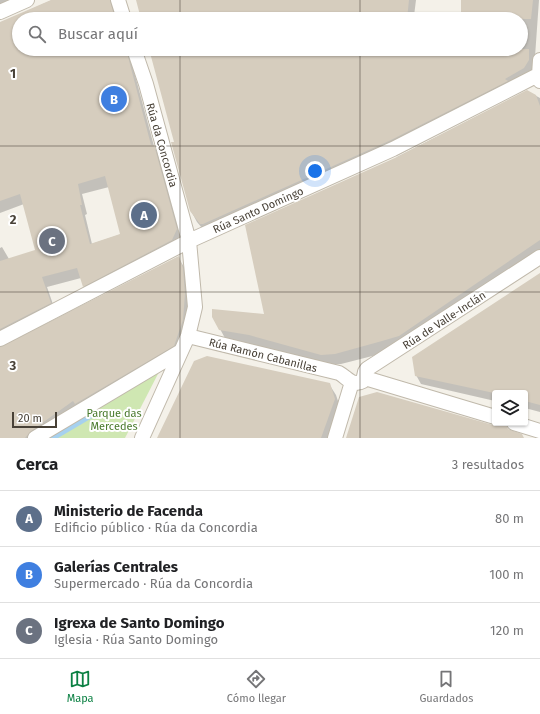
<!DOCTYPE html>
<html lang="es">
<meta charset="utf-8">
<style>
body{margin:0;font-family:"Fira Sans",sans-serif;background:#f6f6f6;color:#202124}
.controls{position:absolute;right:12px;bottom:12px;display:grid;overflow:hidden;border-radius:4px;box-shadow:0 1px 3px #0004}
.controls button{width:36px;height:36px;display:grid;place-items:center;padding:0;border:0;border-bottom:1px solid #e0e0e0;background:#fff;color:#202124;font:20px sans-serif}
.scale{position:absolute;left:12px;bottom:10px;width:45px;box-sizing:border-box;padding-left:4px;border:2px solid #484137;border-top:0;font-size:11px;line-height:14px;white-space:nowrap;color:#484137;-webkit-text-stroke:3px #fff;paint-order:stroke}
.you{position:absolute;left:315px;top:171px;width:14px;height:14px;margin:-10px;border:3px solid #fff;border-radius:50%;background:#1a73e8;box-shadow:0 0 0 6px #1a73e833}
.badge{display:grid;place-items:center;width:26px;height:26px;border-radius:50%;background:#0b8043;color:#fff;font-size:13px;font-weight:700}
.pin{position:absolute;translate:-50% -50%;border:2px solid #fff;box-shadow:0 1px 4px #0006}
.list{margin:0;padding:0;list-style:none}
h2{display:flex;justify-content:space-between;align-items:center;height:52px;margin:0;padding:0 16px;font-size:17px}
h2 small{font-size:13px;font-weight:400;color:#757577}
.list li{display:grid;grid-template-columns:26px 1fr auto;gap:12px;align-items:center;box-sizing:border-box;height:56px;padding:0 16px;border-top:1px solid #e0e0e0}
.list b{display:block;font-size:15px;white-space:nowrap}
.list p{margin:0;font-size:13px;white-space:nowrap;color:#757577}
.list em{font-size:13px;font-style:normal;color:#757577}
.icon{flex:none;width:22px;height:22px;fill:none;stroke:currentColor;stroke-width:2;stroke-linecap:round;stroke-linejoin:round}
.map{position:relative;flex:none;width:540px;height:438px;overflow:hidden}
.search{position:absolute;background:#fff;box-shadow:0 1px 3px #0004;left:12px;right:12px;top:12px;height:44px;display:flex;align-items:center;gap:10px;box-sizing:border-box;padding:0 14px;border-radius:22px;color:#757577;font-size:15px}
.sheet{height:220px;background:#fff}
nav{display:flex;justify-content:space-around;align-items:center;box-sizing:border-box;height:56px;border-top:1px solid #e0e0e0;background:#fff;font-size:11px;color:#757577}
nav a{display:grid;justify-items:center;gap:2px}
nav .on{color:#0b8043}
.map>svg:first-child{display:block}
.green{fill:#cfe7b2}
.water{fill:#a6d1ef}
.shadow{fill:#0003;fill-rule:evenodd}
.building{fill:#d6cdbe;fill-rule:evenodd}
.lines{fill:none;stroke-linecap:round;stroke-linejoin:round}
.street-casing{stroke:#c0b9ab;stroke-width:16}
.street{stroke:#fff;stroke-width:14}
.grid{fill:none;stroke:#484137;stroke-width:1;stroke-opacity:0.55}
.labels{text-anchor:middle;stroke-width:4;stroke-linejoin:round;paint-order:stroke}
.street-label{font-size:11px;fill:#484137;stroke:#fff}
.park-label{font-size:11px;fill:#48792b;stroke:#fff}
.grid-label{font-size:13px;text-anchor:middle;font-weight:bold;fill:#484137;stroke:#fff;stroke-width:4;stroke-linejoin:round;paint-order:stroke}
</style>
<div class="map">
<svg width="540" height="438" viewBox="0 0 540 438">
<rect width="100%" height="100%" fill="#f4f1e9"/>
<!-- green -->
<path class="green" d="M160,370L125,438H45Z"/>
<!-- water -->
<path class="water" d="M89,412L92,418L58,438H45Z"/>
<!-- shadow -->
<path class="shadow" d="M0,0H30L0,12Z
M52,0H115L117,19H19V49H128L154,146L159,156L182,240L89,296L84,286L81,278L47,287L56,313L0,343V248L2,247L9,259L36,251L24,204L0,213V23ZM109,187L122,234L92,244L85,215L87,214L82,194Z
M137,0H416L414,16L442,19H142Z
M465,0H539L534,71L207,234L197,222L191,211L175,142L150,49H521V19H464Z
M527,91L540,98V255L388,352L341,364L327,365L226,340L220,329L265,315L397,157Z
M178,257L184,267L188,279L190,305L179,355L40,438H0V348Z
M540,281V412L525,408V393H495V401L421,384L416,375Z
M329,384L336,395L341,410L331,438H158Z"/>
<!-- building -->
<path class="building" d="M51,0H110L115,19H19V49H126L151,145H154L177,229L172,240L83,287L77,268L42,277L51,303L0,329V261L35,250L20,194L0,201V22ZM105,176L120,234L90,244L80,205H82L78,184Z
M136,0H409L407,19H141Z
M461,0H533L531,19H461Z
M149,49H529V60L524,68L505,79L508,81L389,141L203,224H200L190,211L171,142H174Z
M527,90L536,95L540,106V240L399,336L382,341L335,354L321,355L249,335L219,330L212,317V309L264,314L245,225L397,157Z
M179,256L183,268L185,294L183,320L174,346L75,404L73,401L31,431L25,438H0V347Z
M540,273V405L525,401V393H494L415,376L412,357Z
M207,356L330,383L335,399L321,438H157L194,361Z
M377,392L493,425H497L501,423L506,424L508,429L522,434L524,438H346L359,397Z"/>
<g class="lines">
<defs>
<path id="street" d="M118,0L124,19
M0,12L27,0
M134,49L146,84L189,241L195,307L188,336L142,438
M540,60L539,75L540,81
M188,336L339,373C348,378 352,387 363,381L365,372L367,369L540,257
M0,339L189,241L393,149L540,74
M365,378L495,417
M514,423L540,431
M35,438L181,351
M335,438L352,382"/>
</defs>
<!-- street casing -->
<use href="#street" class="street-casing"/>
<!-- street -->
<use href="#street" class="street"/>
</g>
<!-- grid -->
<path class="grid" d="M180,0V19M360,0V19M180,49V438M360,49V438M0,146H540M0,292H540"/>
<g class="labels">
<!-- street labels -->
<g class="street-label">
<text transform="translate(162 145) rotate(74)" y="4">Rúa da Concordia</text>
<text transform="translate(258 210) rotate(-24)" y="4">Rúa Santo Domingo</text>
<text transform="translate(444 320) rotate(-33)" y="4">Rúa de Valle-Inclán</text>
<text transform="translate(263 355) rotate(14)" y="4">Rúa Ramón Cabanillas</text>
</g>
<!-- park labels -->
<g class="park-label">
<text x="114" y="417">Parque das<tspan x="114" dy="13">Mercedes</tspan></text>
</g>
</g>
<g class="grid-label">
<text x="13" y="78">1</text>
<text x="13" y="224">2</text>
<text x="13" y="370">3</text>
</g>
</svg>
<div class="controls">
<button><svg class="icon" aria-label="layers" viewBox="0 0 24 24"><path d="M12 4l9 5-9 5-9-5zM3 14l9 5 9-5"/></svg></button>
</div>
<div class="scale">20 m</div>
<div class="you"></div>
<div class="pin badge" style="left:144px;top:215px;background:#5c6f8a">A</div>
<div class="pin badge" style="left:114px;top:99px;background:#3f7fe0">B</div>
<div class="pin badge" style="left:52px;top:241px;background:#6b7280">C</div>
<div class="search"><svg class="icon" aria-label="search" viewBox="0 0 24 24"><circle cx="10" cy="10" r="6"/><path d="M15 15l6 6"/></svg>Buscar aquí</div>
</div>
<section class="sheet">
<h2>Cerca<small>3 resultados</small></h2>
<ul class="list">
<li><span class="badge" style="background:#5c6f8a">A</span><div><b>Ministerio de Facenda</b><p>Edificio público · Rúa da Concordia</p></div><em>80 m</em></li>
<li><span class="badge" style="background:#3f7fe0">B</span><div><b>Galerías Centrales</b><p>Supermercado · Rúa da Concordia</p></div><em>100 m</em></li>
<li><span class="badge" style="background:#6b7280">C</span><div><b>Igrexa de Santo Domingo</b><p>Iglesia · Rúa Santo Domingo</p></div><em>120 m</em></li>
</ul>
</section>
<nav>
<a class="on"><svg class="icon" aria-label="map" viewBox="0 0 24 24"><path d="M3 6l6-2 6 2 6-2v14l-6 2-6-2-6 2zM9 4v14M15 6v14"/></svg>Mapa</a>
<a><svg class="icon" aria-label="directions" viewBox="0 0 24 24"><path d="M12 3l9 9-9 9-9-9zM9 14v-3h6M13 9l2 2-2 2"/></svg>Cómo llegar</a>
<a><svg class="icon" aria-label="saved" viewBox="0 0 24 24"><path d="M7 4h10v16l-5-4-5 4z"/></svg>Guardados</a>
</nav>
